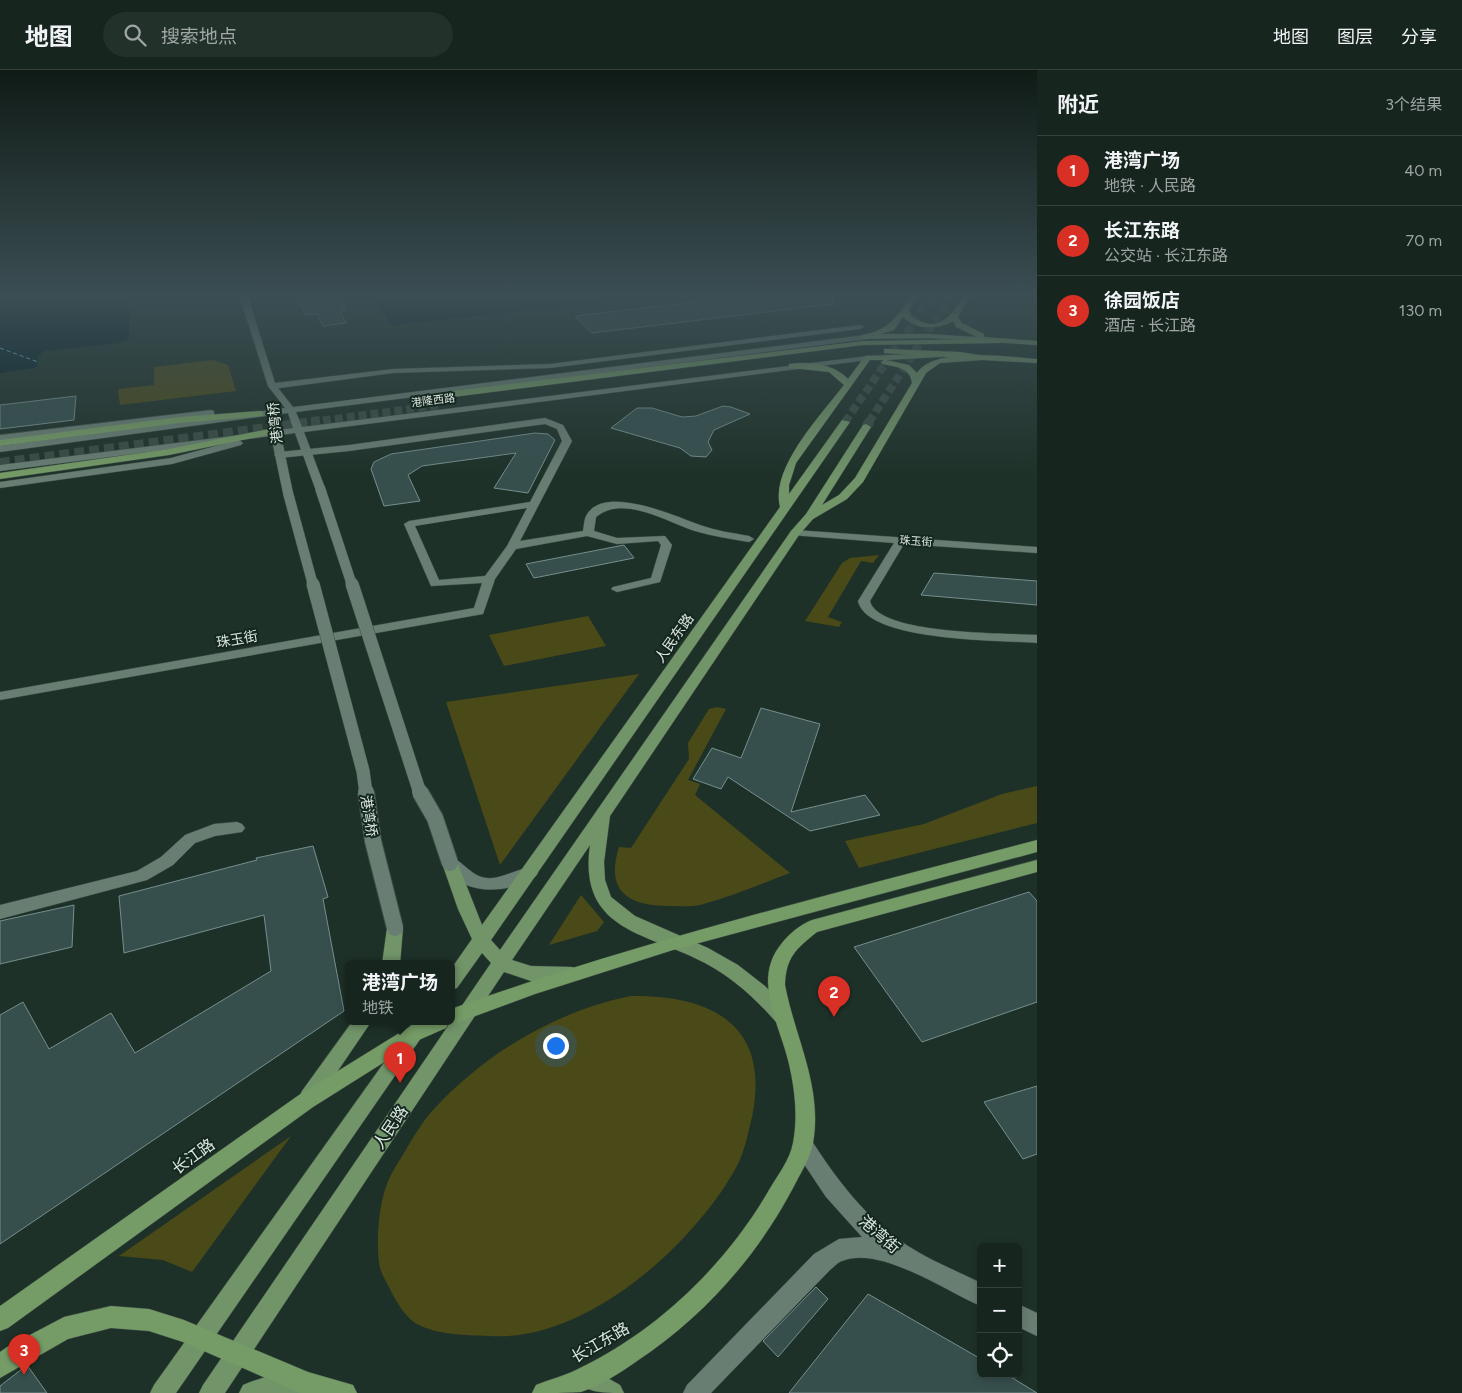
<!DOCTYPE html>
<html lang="zh">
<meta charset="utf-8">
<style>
body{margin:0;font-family:Figtree,"Noto Sans SC",sans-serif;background:#23312b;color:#f1f3f6}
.controls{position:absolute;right:15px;bottom:15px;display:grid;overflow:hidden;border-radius:8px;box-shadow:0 2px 8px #0003}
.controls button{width:45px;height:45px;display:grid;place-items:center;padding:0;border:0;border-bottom:1px solid #35423c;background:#16251e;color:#f1f3f6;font:25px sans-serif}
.you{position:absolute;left:555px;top:975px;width:18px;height:18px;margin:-12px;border:4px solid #fff;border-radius:50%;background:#1a73e8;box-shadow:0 0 0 8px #1a73e833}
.badge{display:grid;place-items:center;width:32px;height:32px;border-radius:50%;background:#d93025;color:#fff;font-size:16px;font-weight:700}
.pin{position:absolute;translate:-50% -41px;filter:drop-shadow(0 1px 2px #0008)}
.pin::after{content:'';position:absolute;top:26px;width:18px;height:15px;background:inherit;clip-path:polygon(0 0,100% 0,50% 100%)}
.popup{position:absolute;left:345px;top:890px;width:110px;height:65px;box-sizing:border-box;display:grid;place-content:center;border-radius:8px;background:#16251e;filter:drop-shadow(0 1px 4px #0005);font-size:16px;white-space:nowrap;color:#9ea5a4}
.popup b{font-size:19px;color:#f1f3f6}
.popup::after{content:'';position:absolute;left:50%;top:100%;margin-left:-10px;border:10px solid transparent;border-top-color:#16251e}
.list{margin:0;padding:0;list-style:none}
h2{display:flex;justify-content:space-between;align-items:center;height:65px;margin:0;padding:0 20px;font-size:21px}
h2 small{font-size:16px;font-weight:400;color:#9ea5a4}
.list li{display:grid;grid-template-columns:32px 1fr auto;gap:15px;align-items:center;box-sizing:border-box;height:70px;padding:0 20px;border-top:1px solid #35423c}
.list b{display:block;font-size:19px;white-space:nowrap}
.list p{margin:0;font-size:16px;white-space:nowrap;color:#9ea5a4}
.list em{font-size:16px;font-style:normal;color:#9ea5a4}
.icon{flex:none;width:28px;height:28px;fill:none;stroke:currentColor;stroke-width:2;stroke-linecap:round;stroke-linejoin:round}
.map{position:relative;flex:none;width:1037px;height:1323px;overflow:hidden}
header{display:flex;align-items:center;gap:30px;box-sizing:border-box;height:70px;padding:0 25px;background:#16251e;border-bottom:1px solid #35423c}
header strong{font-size:24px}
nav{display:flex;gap:28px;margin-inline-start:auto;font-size:18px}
.search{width:350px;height:45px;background:#23312b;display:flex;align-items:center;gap:12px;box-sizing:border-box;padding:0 18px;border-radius:28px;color:#9ea5a4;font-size:19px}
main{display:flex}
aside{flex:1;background:#16251e}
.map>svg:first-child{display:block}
.green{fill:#4a4918}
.water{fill:#001e26}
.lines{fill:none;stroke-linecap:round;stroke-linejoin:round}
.ferry{stroke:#72dbf8;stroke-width:1;stroke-dasharray:4 3;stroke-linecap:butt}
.building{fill:#364f4d;stroke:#758f8d}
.primary-tunnel-far1{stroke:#3a4c44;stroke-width:8;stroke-dasharray:8 4;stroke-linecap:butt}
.primary-tunnel{stroke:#3a4c44;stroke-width:10;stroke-dasharray:10 5;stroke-linecap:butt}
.trunk-tunnel-far1{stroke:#3a4c44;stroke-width:8;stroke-dasharray:8 4;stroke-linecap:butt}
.trunk-tunnel{stroke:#3a4c44;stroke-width:10;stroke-dasharray:10 5;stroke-linecap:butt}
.minor-casing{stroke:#3e4e47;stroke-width:1}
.secondary-casing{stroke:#3e4e47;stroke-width:1}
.primary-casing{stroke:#3e4e47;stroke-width:1}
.trunk-casing{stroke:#3e4e47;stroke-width:1}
.minor{fill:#697e73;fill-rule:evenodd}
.secondary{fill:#697e73;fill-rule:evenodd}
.primary{fill:#729469;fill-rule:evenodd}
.trunk{fill:#759b66;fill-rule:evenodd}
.secondary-bridge-far2-casing{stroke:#3e4e47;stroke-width:11;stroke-linecap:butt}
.secondary-bridge-far1-casing{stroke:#3e4e47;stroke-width:14;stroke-linecap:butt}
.secondary-bridge-casing{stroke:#3e4e47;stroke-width:18;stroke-linecap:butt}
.secondary-bridge-far2{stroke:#697e73;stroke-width:10}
.secondary-bridge-far1{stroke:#697e73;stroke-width:13}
.secondary-bridge{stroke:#697e73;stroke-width:16}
.labels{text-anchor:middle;stroke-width:4;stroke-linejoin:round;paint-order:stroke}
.far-street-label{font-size:11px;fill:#dae6e0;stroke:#14271e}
.street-label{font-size:14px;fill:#dae6e0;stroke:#14271e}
.near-street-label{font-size:16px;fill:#dae6e0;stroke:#14271e}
</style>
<header>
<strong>地图</strong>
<div class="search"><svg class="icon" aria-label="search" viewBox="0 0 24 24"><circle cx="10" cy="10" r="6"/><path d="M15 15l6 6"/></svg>搜索地点</div>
<nav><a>地图</a><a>图层</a><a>分享</a></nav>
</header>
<main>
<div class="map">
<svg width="1037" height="1323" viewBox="0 0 1037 1323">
<rect width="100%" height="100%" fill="#1e3128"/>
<!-- green -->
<path class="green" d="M213,290L228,295L236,321L120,335L118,319L154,315V297Z
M879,485L873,493L861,491L828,547L842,552L839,557L805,551L842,493L850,488Z
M588,546L606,576L504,596L489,565Z
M639,604L500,795L446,632Z
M717,637L726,639L688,710L700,714L695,725L790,803C761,814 731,827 700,835C691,837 679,836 670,836C628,836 605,822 619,777L631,778L689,689L688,673L709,639Z
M1037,716V753L859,798L845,771L924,754L1002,724Z
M581,825L604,852L597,861L549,875Z
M631,926C712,925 771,955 752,1047C748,1063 745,1081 737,1096C694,1175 585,1273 489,1266C465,1265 438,1265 417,1254C406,1248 395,1230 390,1219C386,1211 380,1202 379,1193C376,1168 379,1127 391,1105C397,1093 405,1082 411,1071C418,1060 425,1048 434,1039C486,983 556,941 631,926Z
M291,1066L192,1202L163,1190L119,1186Z"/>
<!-- water -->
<path class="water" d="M0,224H129V267L128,270L119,273L44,281L38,286L37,296L35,298L0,303Z
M372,224H674L394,255L389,253Z"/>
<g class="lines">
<!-- ferry -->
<path class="ferry" d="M0,278L38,292"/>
</g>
<!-- building -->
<path class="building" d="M296,224H337L346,240L340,241L346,253L323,256L317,244L305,245Z
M767,224H832L833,234L592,263L575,246Z
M76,326L74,350L0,359V335Z
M723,336L731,337L750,344L714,360L708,372L712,380L706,387L691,386L680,378L611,358L637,338H652L682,347L696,346Z
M535,363L548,364L555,370L528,423L494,418L516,383L422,396L408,405L420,431L384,436L371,399L374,392L391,384Z
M624,475L634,488L534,508L526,494Z
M934,503L1037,511V535L921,525Z
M761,638L820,654L791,742L865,725L880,745L810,761L728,707L721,719L693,709L712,678L741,688Z
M313,776L328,827L323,829L344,941L0,1174V945L23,932L49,979L111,943L135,983L271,901L264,845L124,883L119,826L257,790L256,788Z
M1029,822L1037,831V932L922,972L854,877Z
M74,835L72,877L0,894V851Z
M1037,1016V1084L1023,1089L984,1032Z
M816,1217L828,1229L778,1287L763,1271Z
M868,1224L981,1289V1304H1006L1037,1323H789Z
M27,1295L47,1323H0V1316Z"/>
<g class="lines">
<!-- primary-tunnel-far1 -->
<path class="primary-tunnel-far1" d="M845,352L933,224
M869,352L952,224"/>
<!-- primary-tunnel -->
<path class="primary-tunnel" d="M866,357L870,351"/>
<!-- trunk-tunnel-far1 -->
<path class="trunk-tunnel-far1" d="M311,352L442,335"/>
<!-- trunk-tunnel -->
<path class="trunk-tunnel" d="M0,393L320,351"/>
<defs>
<path id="minor" d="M239,224H247L275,313L393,299L550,294L860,255L864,257L860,259L550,298L393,303L272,319L268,316Z
M545,348L563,355L572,371L520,471L583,461C584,456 584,450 586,446C603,413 677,447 700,455C716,461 733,463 749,466L754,469L749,472C731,469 712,466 695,461C667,452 623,424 596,447L594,461L617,468L665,466L672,475L660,512L617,522L611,519L613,517L651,508L661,475L658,471L617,474L587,466L516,479L495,509L483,544L0,630V622L474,538L482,513L431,516L404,454L409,451L530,432L562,371L557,359L545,354L349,381L279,388L274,385L279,382L349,375ZM527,438L507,476L485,506L439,510L415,456Z
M795,460L1037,477V483L904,474L870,531C878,565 1006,563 1037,565V573C1001,570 867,572 858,531L894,473L791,465V461Z
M237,752L242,754L245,758L242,762L215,766L195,773L173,795L147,810L0,849V835L137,801L161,787L185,765L214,754Z"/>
<path id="secondary" d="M865,265L869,267L868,269L296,342L302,357L868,286L872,288L868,290L304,362L325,418L320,421L315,418L295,363L281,365L293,423L288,426L283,423L271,366L239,370L243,373L241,375L172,394L0,418V412L171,388L234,371L0,401V395L271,361L269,353L274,350L279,353L280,360L293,358L288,343L0,382V376L285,338L268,316L272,313L275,314L293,337Z
M211,340L214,341V345L0,371V365Z
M450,787C464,791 471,807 487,808C504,810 522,794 536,799L538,803C534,810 526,812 518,815C492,824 457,821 442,793L444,789Z
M803,1065L810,1068C836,1109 867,1150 908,1176C931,1191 957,1201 981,1213V1236C945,1221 880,1175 842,1191C838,1192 834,1197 830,1200L711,1323H683L687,1315L814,1184L839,1169L862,1167L826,1127L796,1082L793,1075L796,1068Z
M1018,1234L1037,1243V1266L1018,1257Z"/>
<path id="primary" d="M913,224H920L909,239L911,246C940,266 951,245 965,224H971L958,247L962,253L984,264V267L1037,271V275L928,268L862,269V265C891,260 896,246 913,224ZM903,247C916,260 938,260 953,251L956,257L977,267L928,264H881L894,260Z
M942,283V287H939L886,290L909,295L917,303C935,276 1008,287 1037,289V293L982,290L940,293L926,303L863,412L847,429L813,449L799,465L610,746L604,792L605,810L611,827L635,846L708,878L738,895L765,916L788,940L791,946L788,952L782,954L776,952C755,928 733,908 705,893C647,862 578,862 590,775L512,890L531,896L572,897L578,899L581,904L578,909L572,911H531L504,902L225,1323H199L203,1315L491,893L482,883L457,918L451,920V899L472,869L458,839L442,793L444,789L450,787L456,789L482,855L780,437C770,398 821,345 844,315L829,302L792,298H789V294C808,291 835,294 848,309L865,286ZM870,290H884L881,292L882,294C896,297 910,297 912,313L855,408L839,425L822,435L871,357L866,354L863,355L806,444L791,461L500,880L491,870L850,352L842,350L789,424V415L796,393Z
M395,851L401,853L403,858L400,894H382L387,858L389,853Z
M352,952H371L316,1033L309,1036L302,1033L299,1027L302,1021Z
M413,952H432L176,1323H150L154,1315Z
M586,1296L620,1315L624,1323C605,1323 583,1323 574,1308L578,1300Z
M299,1302L307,1306L311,1314L306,1323H239L243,1315C262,1307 278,1303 299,1302Z"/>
<path id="trunk" d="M997,269L1001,271L1000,273L863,275L437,329L433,326L437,323L863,271Z
M887,279L960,282L997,288L993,290L884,283V279Z
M260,341L263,342V346L180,353L0,376V370L180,347Z
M269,359L272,360V364L169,385L0,409V403L169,379Z
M1037,770V782L673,880L535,924L451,955L448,954L446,958L421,969L313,1037L8,1258L0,1261V1236L299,1025L409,957L421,952H451V939C643,870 840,822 1037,770Z
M1037,790V802L817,862C796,879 786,887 785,915C795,968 823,1017 813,1073C810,1089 800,1104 793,1118C756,1188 703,1247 637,1291C620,1303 601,1315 581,1322C568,1323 547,1323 532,1323L536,1315C550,1309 565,1306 578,1299C656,1262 726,1195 769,1120C777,1106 790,1090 793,1073C798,1047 795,1020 789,994C780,954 751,910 782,873C790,863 801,854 812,850Z
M111,1236L149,1239L184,1250L308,1302L353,1315L357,1323H300L183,1272L149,1261L111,1258L68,1269L0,1308V1282L7,1277L64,1247Z"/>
</defs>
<!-- minor casing -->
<use href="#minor" class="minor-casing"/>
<!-- secondary casing -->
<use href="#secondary" class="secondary-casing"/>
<!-- primary casing -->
<use href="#primary" class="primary-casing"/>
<!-- trunk casing -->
<use href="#trunk" class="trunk-casing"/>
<!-- minor -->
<use href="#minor" class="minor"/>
<!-- secondary -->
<use href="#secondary" class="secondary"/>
<!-- primary -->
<use href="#primary" class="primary"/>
<!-- trunk -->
<use href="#trunk" class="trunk"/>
<defs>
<path id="secondary-bridge-far2" d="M320,418L352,515
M288,423L313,515"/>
<path id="secondary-bridge-far1" d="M313,514L363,701L366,723
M352,514L420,723"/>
<path id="secondary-bridge" d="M366,722L373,771L395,858
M420,722L435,748L450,793"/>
</defs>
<!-- secondary-bridge-far2 casing -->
<use href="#secondary-bridge-far2" class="secondary-bridge-far2-casing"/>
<!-- secondary-bridge-far1 casing -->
<use href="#secondary-bridge-far1" class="secondary-bridge-far1-casing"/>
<!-- secondary-bridge casing -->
<use href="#secondary-bridge" class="secondary-bridge-casing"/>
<!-- secondary-bridge-far2 -->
<use href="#secondary-bridge-far2" class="secondary-bridge-far2"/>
<!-- secondary-bridge-far1 -->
<use href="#secondary-bridge-far1" class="secondary-bridge-far1"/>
<!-- secondary-bridge -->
<use href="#secondary-bridge" class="secondary-bridge"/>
</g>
<!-- sky -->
<linearGradient id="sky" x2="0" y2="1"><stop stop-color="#101b16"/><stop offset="0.55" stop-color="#3b4e53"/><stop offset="1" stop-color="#3b4e53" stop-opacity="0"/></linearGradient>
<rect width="1037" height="409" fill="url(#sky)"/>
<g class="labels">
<!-- far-street labels -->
<g class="far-street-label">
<text transform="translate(433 330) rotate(-7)" y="4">港隆西路</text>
<text transform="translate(916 471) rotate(4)" y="4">珠玉街</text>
</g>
<!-- street labels -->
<g class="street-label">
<text transform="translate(275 353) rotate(-96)" y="5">港湾桥</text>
<text transform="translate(674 568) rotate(-55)" y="5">人民东路</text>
<text transform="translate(237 569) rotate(-10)" y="5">珠玉街</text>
<text transform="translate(369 746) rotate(81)" y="5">港湾桥</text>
</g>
<!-- near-street labels -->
<g class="near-street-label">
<text transform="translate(390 1057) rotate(-56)" y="6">人民路</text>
<text transform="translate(193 1086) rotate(-36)" y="6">长江路</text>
<text transform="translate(880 1164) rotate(41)" y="6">港湾街</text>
<text transform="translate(600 1272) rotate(-30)" y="6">长江东路</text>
</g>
</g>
</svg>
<div class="controls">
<button>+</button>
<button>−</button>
<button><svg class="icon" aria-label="locate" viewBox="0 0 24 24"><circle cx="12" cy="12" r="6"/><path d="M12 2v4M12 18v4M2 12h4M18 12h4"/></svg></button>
</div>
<div class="you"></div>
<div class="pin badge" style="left:400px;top:1013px">1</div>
<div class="popup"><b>港湾广场</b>地铁</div>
<div class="pin badge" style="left:834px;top:947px">2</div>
<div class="pin badge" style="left:24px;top:1305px">3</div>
</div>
<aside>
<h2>附近<small>3个结果</small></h2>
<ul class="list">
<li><span class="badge">1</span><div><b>港湾广场</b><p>地铁 · 人民路</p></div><em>40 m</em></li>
<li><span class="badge">2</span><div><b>长江东路</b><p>公交站 · 长江东路</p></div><em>70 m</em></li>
<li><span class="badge">3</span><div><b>徐园饭店</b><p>酒店 · 长江路</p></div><em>130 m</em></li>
</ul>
</aside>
</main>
